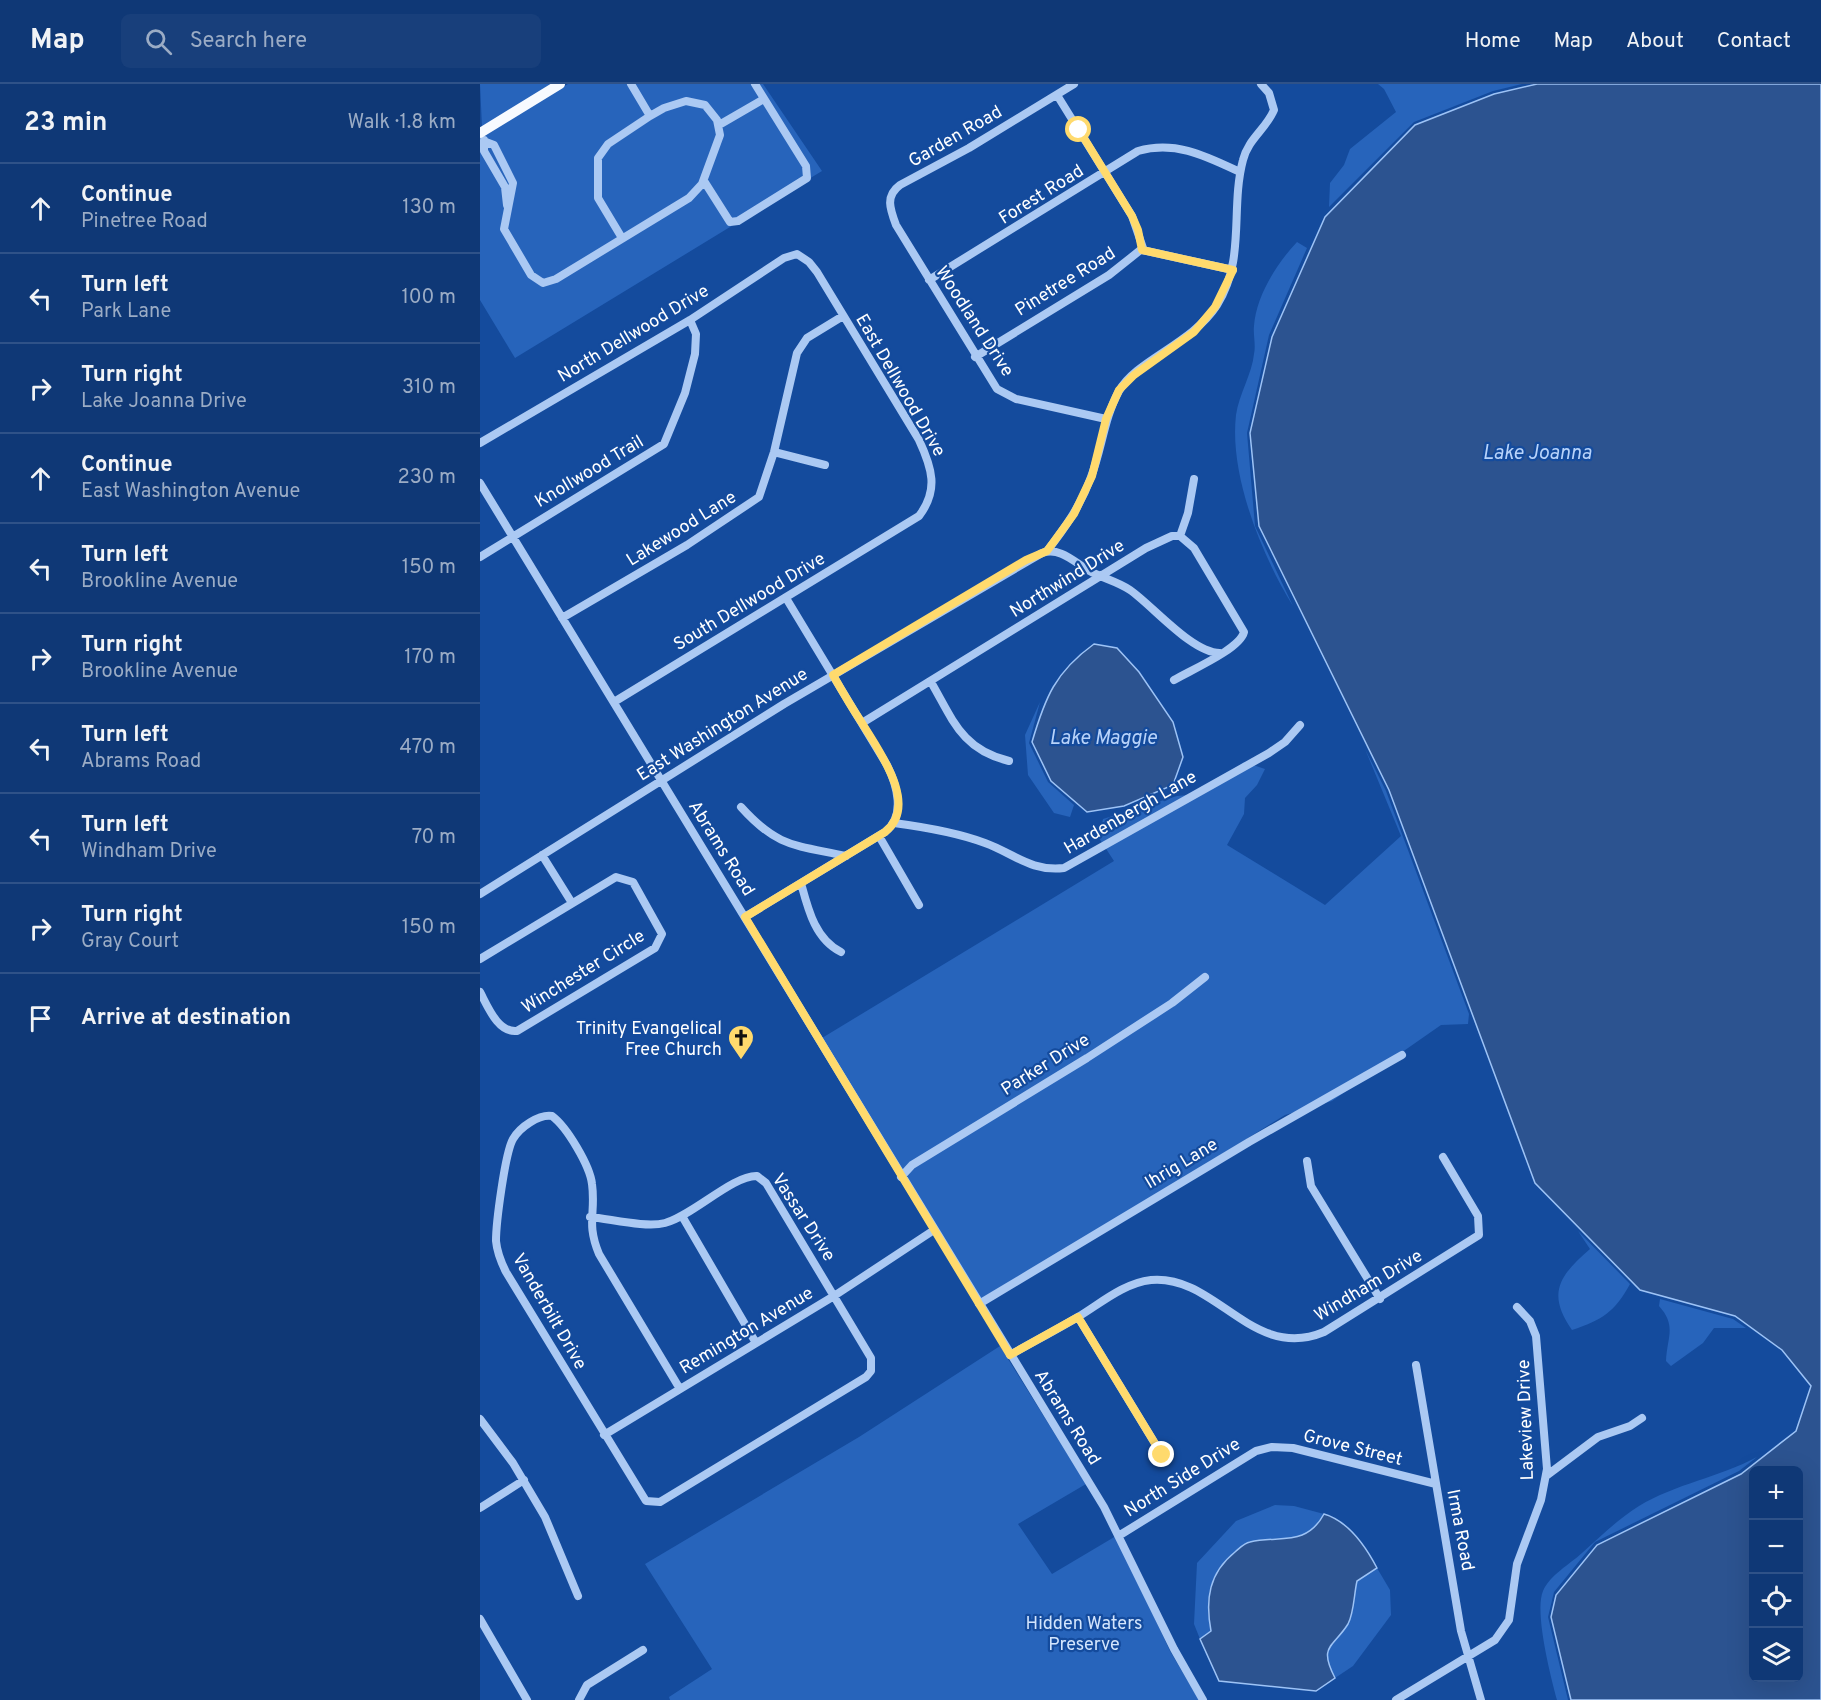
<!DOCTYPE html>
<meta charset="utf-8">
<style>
body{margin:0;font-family:Overpass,sans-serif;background:#183f7b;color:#f1f3f6}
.controls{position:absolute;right:18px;bottom:18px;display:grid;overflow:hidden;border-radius:9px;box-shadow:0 6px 24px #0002}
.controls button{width:54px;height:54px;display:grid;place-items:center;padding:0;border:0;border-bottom:2px solid #2f5288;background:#0f3876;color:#f1f3f6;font:30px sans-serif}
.stop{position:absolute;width:18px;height:18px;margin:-14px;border:4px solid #ffda6d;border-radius:50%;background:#fff}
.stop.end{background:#ffda6d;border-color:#fff;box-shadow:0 2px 6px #0008}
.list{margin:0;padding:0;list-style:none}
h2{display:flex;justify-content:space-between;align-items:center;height:78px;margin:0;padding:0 24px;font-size:26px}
h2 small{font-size:20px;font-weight:400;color:#9bacc5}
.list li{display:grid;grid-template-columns:39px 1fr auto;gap:18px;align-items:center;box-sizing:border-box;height:90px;padding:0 24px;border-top:2px solid #2f5288}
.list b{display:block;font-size:22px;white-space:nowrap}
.list p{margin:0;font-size:20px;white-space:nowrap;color:#9bacc5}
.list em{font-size:20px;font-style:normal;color:#9bacc5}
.icon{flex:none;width:33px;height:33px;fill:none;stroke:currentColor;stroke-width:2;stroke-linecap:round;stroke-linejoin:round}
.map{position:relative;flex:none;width:1341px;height:1616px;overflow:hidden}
header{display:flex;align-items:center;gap:36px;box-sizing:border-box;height:84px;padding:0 30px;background:#0f3876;border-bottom:2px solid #2f5288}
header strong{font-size:28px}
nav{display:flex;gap:33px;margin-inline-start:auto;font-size:21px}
.search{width:420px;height:54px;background:#183f7b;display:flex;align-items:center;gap:15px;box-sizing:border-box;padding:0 21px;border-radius:9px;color:#9bacc5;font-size:22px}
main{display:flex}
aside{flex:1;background:#0f3876}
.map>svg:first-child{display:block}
.green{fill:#2764bb}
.water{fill:#2c5390;stroke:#9dc3f6;stroke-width:1.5;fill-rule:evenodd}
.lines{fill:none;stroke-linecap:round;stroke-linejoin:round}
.minor{stroke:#abc9f3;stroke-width:8}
.major{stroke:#f7faff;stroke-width:10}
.route{stroke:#ffda6d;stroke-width:8}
.labels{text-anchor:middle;stroke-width:4.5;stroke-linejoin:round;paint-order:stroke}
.street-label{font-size:18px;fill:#fff;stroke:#144b9d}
.poi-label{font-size:18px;fill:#fff;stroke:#144b9d;text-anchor:end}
.park-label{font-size:18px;fill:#d3e5fd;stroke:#144b9d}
.water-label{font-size:20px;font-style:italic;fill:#b8d3fa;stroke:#144b9d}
</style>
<header>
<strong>Map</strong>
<div class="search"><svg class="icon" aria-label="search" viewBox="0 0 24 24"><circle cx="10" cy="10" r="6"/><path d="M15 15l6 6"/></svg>Search here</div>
<nav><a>Home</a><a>Map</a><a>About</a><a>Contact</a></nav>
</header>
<main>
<aside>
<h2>23 min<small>Walk · 1.8 km</small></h2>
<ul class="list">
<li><svg class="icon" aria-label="ahead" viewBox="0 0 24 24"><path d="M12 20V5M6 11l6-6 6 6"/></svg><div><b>Continue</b><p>Pinetree Road</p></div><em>130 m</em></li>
<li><svg class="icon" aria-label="left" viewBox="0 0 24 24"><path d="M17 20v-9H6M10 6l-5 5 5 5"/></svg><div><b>Turn left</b><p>Park Lane</p></div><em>100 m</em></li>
<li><svg class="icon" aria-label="right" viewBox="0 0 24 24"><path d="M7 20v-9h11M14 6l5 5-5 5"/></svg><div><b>Turn right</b><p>Lake Joanna Drive</p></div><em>310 m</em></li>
<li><svg class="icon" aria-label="ahead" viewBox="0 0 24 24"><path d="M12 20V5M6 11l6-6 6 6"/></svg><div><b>Continue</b><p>East Washington Avenue</p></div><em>230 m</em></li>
<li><svg class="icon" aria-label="left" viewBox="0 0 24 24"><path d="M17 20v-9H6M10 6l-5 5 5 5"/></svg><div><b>Turn left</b><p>Brookline Avenue</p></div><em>150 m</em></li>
<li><svg class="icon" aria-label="right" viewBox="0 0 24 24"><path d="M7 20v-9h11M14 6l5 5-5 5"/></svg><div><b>Turn right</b><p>Brookline Avenue</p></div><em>170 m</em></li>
<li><svg class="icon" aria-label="left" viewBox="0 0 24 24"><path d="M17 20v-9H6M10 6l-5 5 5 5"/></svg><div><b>Turn left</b><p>Abrams Road</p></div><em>470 m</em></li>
<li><svg class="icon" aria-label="left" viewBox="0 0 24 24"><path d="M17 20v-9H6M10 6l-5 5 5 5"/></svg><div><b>Turn left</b><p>Windham Drive</p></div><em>70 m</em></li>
<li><svg class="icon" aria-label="right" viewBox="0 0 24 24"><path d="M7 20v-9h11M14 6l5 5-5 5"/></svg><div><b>Turn right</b><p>Gray Court</p></div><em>150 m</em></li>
<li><svg class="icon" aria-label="arrive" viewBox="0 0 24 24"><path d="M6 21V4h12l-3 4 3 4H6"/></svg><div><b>Arrive at destination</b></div></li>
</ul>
</aside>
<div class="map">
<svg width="1341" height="1616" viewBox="0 0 1341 1616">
<rect width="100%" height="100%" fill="#144b9d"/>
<!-- green -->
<path class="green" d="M0,0H72L2,43Z
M88,0H283L342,87L35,274L0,216V54Z
M898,0H1042L1013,7L934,38L849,123L850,99L864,81L870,65L916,28L904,5Z
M817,158L827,164L789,251L767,349L775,442L813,522C782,472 749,391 756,331C759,310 772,290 774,270C776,261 773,251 774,242C776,212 797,179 817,158Z
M560,618L549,659L568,698L594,721L590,733L574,729L548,691L545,651Z
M885,665L906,707L989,930L988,940L961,941L852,1017L805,1031L503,1219L342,954L634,777L619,754L623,735L697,712L718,710L764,678L785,685L777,701L765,714L764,730L747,761L845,821L921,752Z
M1098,1147L1150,1200C1135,1228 1122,1236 1092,1246C1066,1209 1080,1191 1110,1165Z
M1180,1215L1253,1235L1266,1244H1234L1223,1259L1191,1282L1186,1277C1187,1253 1197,1242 1179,1222Z
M520,1262L606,1400L538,1440L572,1490L636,1452L690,1567L719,1616H190L189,1613L232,1585L165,1480L379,1353Z
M1277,1373L1259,1387L1115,1458L1074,1508L1068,1533L1088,1616H1077C1071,1594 1054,1528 1063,1507C1070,1491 1090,1480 1102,1469C1121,1452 1137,1436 1159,1422C1195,1400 1240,1393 1277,1373Z
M795,1421L814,1422L844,1430C826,1463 800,1450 770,1458C765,1459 760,1464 755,1468C729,1489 724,1515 731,1547L720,1555L714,1540L717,1479L756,1437Z
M897,1484L910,1506L911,1531L873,1582L855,1594C838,1561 853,1564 868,1540C874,1529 874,1510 877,1497Z"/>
<!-- water -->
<path class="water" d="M1057,0H1341V1616H1091L1071,1533L1076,1511L1117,1461L1261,1390L1316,1347L1331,1302L1302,1266L1255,1232L1160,1206L1055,1099L909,706L779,442L770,349L792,253L845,133L935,41L1014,10ZM1274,1386H1318V1594H1274Z
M614,560L637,564L659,588L693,638L703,673L693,701L644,722L607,728L571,697L552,658C565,614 575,588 614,560Z
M844,1430C868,1437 886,1463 897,1484L877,1497C874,1510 874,1529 868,1540C853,1564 838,1561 855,1594L836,1607L739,1597L720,1555L731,1547C725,1515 729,1489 755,1468C760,1464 764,1459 770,1458C800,1451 826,1463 844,1430Z"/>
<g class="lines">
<!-- minor -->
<path class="minor" d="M151,0L170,32
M594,0L489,64L420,101C405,112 410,125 416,141L517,305L536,315L626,335
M239,41L284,15
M4,56V67L25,103L27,121
M6,58L14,61L33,99L24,145L51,191L63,199L76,195L209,114L222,100L240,51L237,36L225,21L206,17L184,24L170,32L128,60L118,74V114L142,154
M224,97L250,138L258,137L327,94L326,82L275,0
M662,166L753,186
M449,196L658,67C695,56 726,72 760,88
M495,273L629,191L663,164L652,132L577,11
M0,359L210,236L304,174L317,170L329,178L337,188L439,356C452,384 459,406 439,432L134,618
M294,368L345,381
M0,399L624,1423L694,1565L723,1616
M700,452L708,429L714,395
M567,467C585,444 601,421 611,393C622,365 624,334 639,307C656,276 712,260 737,221C766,175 750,125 763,76C768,55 786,45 794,26L789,9L781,0
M0,473L184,360L205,309L215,270L216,250L210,236
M82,534L207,461L279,413L294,368L317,269L327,254L363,232
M694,596C711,586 760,565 764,548L714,464L700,452
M451,598C473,636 482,666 529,677
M382,639L666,464L692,452H700
M261,723C298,764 315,761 366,772
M414,739C444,743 476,748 505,759C533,769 551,788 584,784L789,669L805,658L820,641
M399,752L439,821
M62,771L92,819
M321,799C328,825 335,855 361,868
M0,810L304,620L562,469C580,463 593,477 608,486C621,494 637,497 650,506C673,522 712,569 740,569
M265,833L405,748C426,732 417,701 407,681L306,514
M0,875L136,793L153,798L182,850L175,864L37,947C18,949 8,923 0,908
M827,1077L831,1102L900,1215
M421,1093L432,1081L607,974L692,919L725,893
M202,1132L276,1259
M110,1133C131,1135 166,1144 185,1139C212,1132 253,1091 277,1092L286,1099L391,1274V1287L386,1293L180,1418L166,1417L26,1188C21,1178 17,1168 16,1157C16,1139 25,1069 33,1055C40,1043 59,1030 72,1032C87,1043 110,1082 112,1100C116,1129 106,1139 119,1170L200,1305
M499,1220L769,1058L922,971
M598,1233L682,1371
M530,1271C553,1258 576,1246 598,1233C621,1219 644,1199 671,1196C736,1190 772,1278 844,1248L999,1151L998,1132L963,1073
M936,1281L981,1547L1001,1616
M0,1335L33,1379L65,1433L98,1512
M124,1351L354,1212L454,1146
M1066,1392L1118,1353L1150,1342L1162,1334
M0,1424L44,1396
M640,1451L776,1367L792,1363L813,1364L956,1400
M0,1535L47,1616
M99,1616L107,1601L163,1566
M916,1616L1015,1556L1029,1536L1037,1480L1061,1416L1067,1385L1056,1252L1050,1237L1037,1223"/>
<!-- major -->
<path class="major" d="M0,49L80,0"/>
</g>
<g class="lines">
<!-- route -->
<path class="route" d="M599,46L652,132L658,146L662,166L753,186L735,223L714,248L654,291L639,306L626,335L612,392L594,430L567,467L546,476L353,591C362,607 372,624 382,639C398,666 440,721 405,748L265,833L530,1271L598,1233L682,1371"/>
</g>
<!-- icons -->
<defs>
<symbol id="church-pin" viewBox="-11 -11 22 30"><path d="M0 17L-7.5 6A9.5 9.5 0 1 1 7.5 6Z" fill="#ffda6d" stroke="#144b9d"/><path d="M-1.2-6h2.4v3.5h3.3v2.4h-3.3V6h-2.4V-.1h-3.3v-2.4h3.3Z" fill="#111"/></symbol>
</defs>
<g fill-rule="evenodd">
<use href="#church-pin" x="246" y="939" width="30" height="40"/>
</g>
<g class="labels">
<!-- street labels -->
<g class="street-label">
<text transform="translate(475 52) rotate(-30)" y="6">Garden Road</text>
<text transform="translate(561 110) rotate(-32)" y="6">Forest Road</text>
<text transform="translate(585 197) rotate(-32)" y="6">Pinetree Road</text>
<text transform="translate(495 237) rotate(57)" y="6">Woodland Drive</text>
<text transform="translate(153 249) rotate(-31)" y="6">North Dellwood Drive</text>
<text transform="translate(421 301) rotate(60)" y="6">East Dellwood Drive</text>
<text transform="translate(109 387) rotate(-31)" y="6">Knollwood Trail</text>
<text transform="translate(201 444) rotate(-32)" y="6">Lakewood Lane</text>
<text transform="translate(587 494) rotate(-32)" y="6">Northwind Drive</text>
<text transform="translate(269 517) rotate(-31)" y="6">South Dellwood Drive</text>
<text transform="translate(242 640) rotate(-32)" y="6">East Washington Avenue</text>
<text transform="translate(650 728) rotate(-30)" y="6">Hardenbergh Lane</text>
<text transform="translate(242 764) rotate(58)" y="6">Abrams Road</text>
<text transform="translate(103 887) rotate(-32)" y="6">Winchester Circle</text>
<text transform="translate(565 980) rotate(-32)" y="6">Parker Drive</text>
<text transform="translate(701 1079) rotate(-31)" y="6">Ihrig Lane</text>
<text transform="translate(324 1133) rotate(57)" y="6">Vassar Drive</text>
<text transform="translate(888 1201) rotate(-31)" y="6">Windham Drive</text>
<text transform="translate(70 1227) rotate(60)" y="6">Vanderbilt Drive</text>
<text transform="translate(266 1246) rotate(-31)" y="6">Remington Avenue</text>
<text transform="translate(588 1333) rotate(58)" y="6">Abrams Road</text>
<text transform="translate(1045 1336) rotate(-92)" y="6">Lakeview Drive</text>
<text transform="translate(873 1363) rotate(14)" y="6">Grove Street</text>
<text transform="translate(702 1393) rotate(-32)" y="6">North Side Drive</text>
<text transform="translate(981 1446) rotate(79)" y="6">Irma Road</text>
</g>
<!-- poi labels -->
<g class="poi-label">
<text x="242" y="950">Trinity Evangelical<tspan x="242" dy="21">Free Church</tspan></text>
</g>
<!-- park labels -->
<g class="park-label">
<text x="604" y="1545">Hidden Waters<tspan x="604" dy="21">Preserve</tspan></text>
</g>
<!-- water labels -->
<g class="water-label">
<text x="1057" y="375">Lake Joanna</text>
<text x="623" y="660">Lake Maggie</text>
</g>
</g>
</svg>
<div class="controls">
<button>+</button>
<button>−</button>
<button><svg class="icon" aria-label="locate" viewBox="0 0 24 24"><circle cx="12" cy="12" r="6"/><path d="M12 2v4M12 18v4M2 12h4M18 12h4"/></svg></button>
<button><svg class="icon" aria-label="layers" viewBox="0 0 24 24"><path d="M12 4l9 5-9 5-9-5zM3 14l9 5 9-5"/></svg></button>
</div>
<div class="stop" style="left:599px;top:46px"></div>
<div class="stop end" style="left:682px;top:1371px"></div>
</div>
</main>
